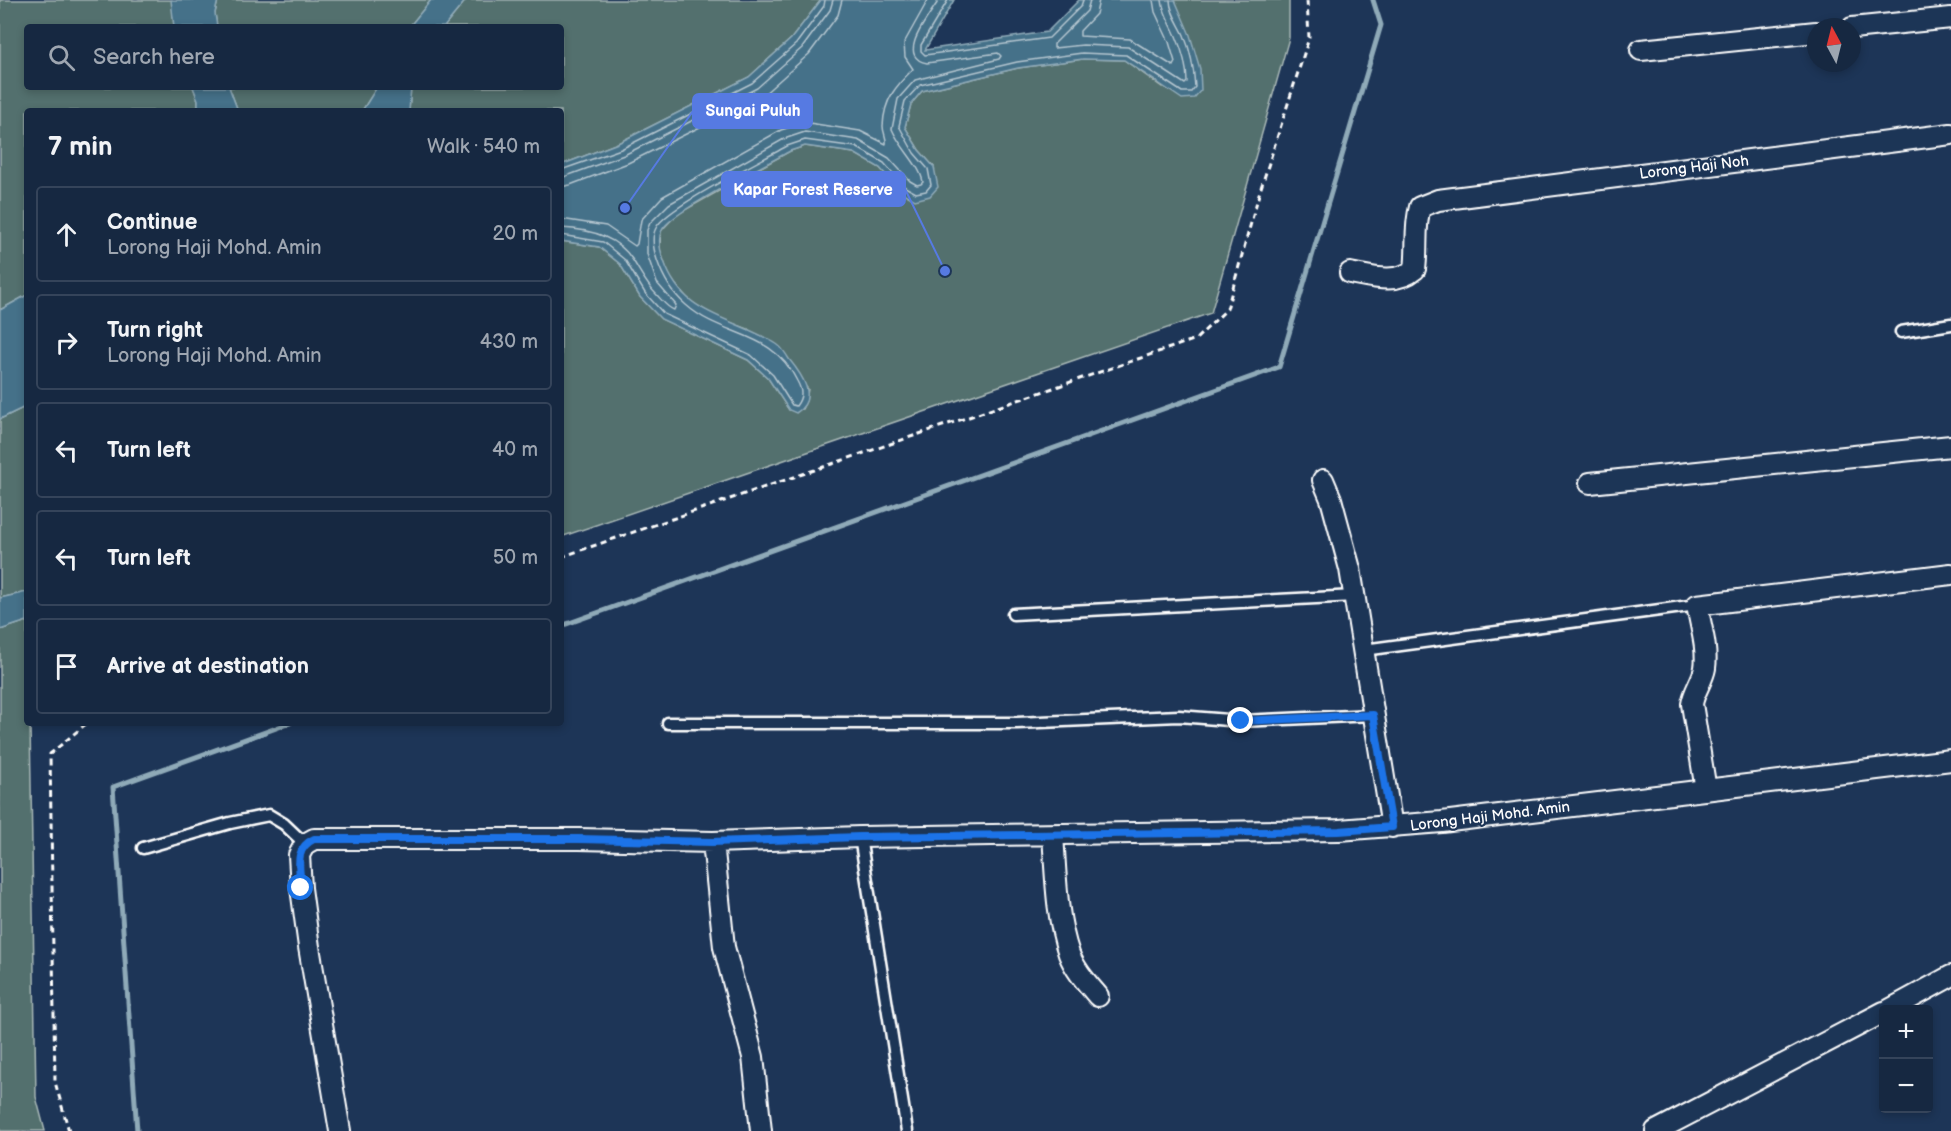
<!DOCTYPE html>
<meta charset="utf-8">
<style>
body{margin:0;font-family:"Balsamiq Sans",sans-serif;background:#23344c;color:#f1f3f6}
.controls{position:absolute;right:18px;bottom:18px;display:grid;overflow:hidden;border-radius:6px;box-shadow:0 3px 9px #0003}
.controls button{width:54px;height:54px;display:grid;place-items:center;padding:0;border:0;border-bottom:2px solid #35445a;background:#162841;color:#f1f3f6;font:30px sans-serif}
.compass{position:absolute;left:1807px;top:18px;width:54px;height:54px;border-radius:50%;background:#162841;box-shadow:0 3px 9px #0003;rotate:353deg}
.stop{position:absolute;width:18px;height:18px;margin:-14px;border:4px solid #1a73e8;border-radius:50%;background:#fff}
.stop.end{background:#1a73e8;border-color:#fff;box-shadow:0 2px 6px #0008}
.list{margin:0;padding:0;list-style:none}
h2{display:flex;justify-content:space-between;align-items:center;height:78px;margin:0;padding:0 24px;font-size:26px}
h2 small{font-size:20px;font-weight:400;color:#9ea6b1}
.list li{display:grid;grid-template-columns:39px 1fr auto;gap:18px;align-items:center;box-sizing:border-box;height:96px;margin:0 12px 12px;padding:0 12px;border:2px solid #35445a;border-radius:6px}
.list b{display:block;font-size:22px;white-space:nowrap}
.list p{margin:0;font-size:20px;white-space:nowrap;color:#9ea6b1}
.list em{font-size:20px;font-style:normal;color:#9ea6b1}
.icon{flex:none;width:33px;height:33px;fill:none;stroke:currentColor;stroke-width:2;stroke-linecap:round;stroke-linejoin:round}
.map{position:relative;flex:none;width:1951px;height:1131px;overflow:hidden}
.search{position:absolute;background:#162841;box-shadow:0 3px 9px #0003;left:24px;top:24px;width:540px;height:66px;display:flex;align-items:center;gap:15px;box-sizing:border-box;padding:0 21px;border-radius:6px;color:#9ea6b1;font-size:22px}
.panel{position:absolute;background:#162841;box-shadow:0 3px 9px #0003;left:24px;top:108px;width:540px;height:618px;border-radius:6px}
.map>svg:first-child{display:block}
.green{fill:#53706e;stroke:#a9b8b6;stroke-width:1.5}
.water{fill:#457189;stroke:#8faab8;stroke-width:1.5}
.lines{fill:none;stroke-linecap:round;stroke-linejoin:round}
.shore{stroke:#b5c6d0;stroke-width:1.5}
.stream{stroke:#8faab8;stroke-width:5}
.service-casing{stroke:#fff;stroke-width:15}
.minor-casing{stroke:#fff;stroke-width:24}
.path{stroke:#fff;stroke-width:3;stroke-dasharray:6 4.5;stroke-linecap:butt}
.service{stroke:#1d3557;stroke-width:10}
.minor{stroke:#1d3557;stroke-width:20}
.route{stroke:#1a73e8;stroke-width:8}
.labels{text-anchor:middle;stroke-width:4.5;stroke-linejoin:round;paint-order:stroke}
.street-label{font-size:15px;fill:#fff;stroke:#1d3557}
.leader{fill:none;stroke:#567ae2;stroke-width:2}
.callout-dot{fill:#567ae2;stroke:#1d3557;stroke-width:2}
.callout{fill:#567ae2;stroke:#567ae2;stroke-width:2}
.callout-label{font-size:16px;text-anchor:middle;font-weight:bold;fill:#fff}
</style>
<div class="map">
<svg width="1951" height="1131" viewBox="0 0 1951 1131">
<rect width="100%" height="100%" fill="#1d3557"/>
<filter id="ink" filterUnits="userSpaceOnUse"><feTurbulence type="fractalNoise" baseFrequency=".0167" numOctaves="2"/><feDisplacementMap in="SourceGraphic" scale="12" xChannelSelector="R" yChannelSelector="G"/><feConvolveMatrix kernelMatrix="1 2 1 2 8 2 1 2 1" color-interpolation-filters="sRGB"/></filter>
<g filter="url(#ink)">
<!-- green -->
<path class="green" d="M0,0H172L174,27H27V87H193L198,100V111H27V295L0,310Z
M218,0H431L409,27H217L215,13Z
M466,0H821L791,39L749,77L618,143L561,165V111H409L411,87H561V27H444Z
M1175,0H1289V38L1211,313L561,537V241L599,247L620,264L640,297L661,319L748,360L768,378L789,410L802,409L806,401L808,389L748,329L715,317L690,301L669,277L660,249L661,231L676,215L790,151L805,146L854,153L880,168L901,192L934,167L919,150L905,127L911,104L922,91L1018,68L1083,59L1124,60L1162,87Z
M229,87H377L362,111H238Z
M27,406V592L0,598V419Z
M27,621V723H30L36,1097L45,1131H0V630Z"/>
<!-- water -->
<path class="water" d="M171,0H218L215,13L217,27H174Z
M431,0H466L444,27H409Z
M821,0H954L925,50L1047,32L1079,0H1175L1190,35L1200,69L1201,90L1194,98L1182,99L1124,60L1083,59L1018,68L922,91L911,104L905,127L919,150L934,167L938,187L930,196L915,200L901,192L880,168L854,153L805,146L790,151C766,165 672,211 662,230C657,239 661,253 664,261C681,311 721,315 762,336C767,339 773,341 778,345C782,348 786,354 789,359C802,375 819,398 796,413L789,410L768,378L748,360L661,319L640,297L620,264L599,247L561,241V165L618,143L749,77L791,39Z
M193,87H229L238,111H198V100Z
M377,87H411L409,111H362Z
M27,295V406L0,419V310Z
M27,592V621L0,630V598Z"/>
<g class="lines">
<!-- shore -->
<path class="shore" d="M948,0L921,45V51L925,55L1049,38L1081,6L1083,0
M1090,0L1087,11L1054,44V48L1083,45L1128,47L1185,84L1187,82C1187,67 1182,50 1176,36C1171,24 1163,13 1162,0
M1099,0L1096,14L1080,31V36L1130,39L1173,66L1175,62L1169,42L1155,12L1153,0
M561,170L621,149L752,83L796,44L824,6L825,0
M561,178L624,155L757,88L802,48L830,10L833,0
M561,187L570,185L628,163L762,96L809,54L838,15L842,0
M561,219L606,226L635,246L637,244L641,220L662,197L781,130L800,124L809,123L860,131L886,144C887,138 883,133 883,126C884,99 896,86 913,69L905,57L904,43L928,0
M561,228C588,229 616,235 632,259C640,271 646,284 656,294C662,300 666,307 674,310L676,305L657,283L647,254V230L650,223L669,204L784,139L805,132L858,140L889,158L910,181L917,185L921,184L923,182C920,165 900,148 892,129L898,99L915,80L999,59L1001,56L998,53L927,63C894,57 930,15 939,0
M561,235L603,242L625,260L645,293L664,314L751,355L773,375L792,405L796,406C803,397 802,390 797,381C773,330 723,338 686,305C672,293 663,278 657,260C654,251 651,237 656,228C665,208 763,160 787,146L805,140L856,147L884,163L905,187L916,193L926,191L931,185L928,169L914,153L899,126L905,101L920,85L1017,62L1082,53L1126,55L1182,92H1191L1195,87C1194,69 1191,52 1184,35C1179,24 1170,12 1170,0"/>
<!-- stream -->
<path class="stream" d="M561,626L1279,367L1381,25L1373,0
M137,1131L113,787L290,723"/>
<defs>
<path id="service" d="M1901,332L1951,324
M1013,614L1355,596
M1364,650L1697,605
M668,723H1017L1179,716L1241,721L1373,715
M860,837L907,1131
M143,848L230,823L269,815L284,824L305,844"/>
<path id="minor" d="M1852,28L1951,18
M1641,50L1816,32
M1350,273C1372,277 1396,285 1415,269C1418,248 1414,228 1420,207L1438,200L1951,134
M1323,480L1331,499L1350,569L1392,827
M1590,483L1951,446
M1706,790L1692,704C1694,691 1703,680 1705,668C1708,648 1700,624 1697,605L1951,574
M1053,835C1056,875 1056,916 1069,954C1075,970 1087,983 1098,996
M713,842L724,947L753,1057L761,1131
M1889,1010L1951,976
M340,1131L309,947L301,888L299,855L305,844L314,839H579L713,842L860,837L1339,830L1442,822L1951,760
M1656,1131L1884,1012"/>
</defs>
<!-- service casing -->
<use href="#service" class="service-casing"/>
<!-- minor casing -->
<use href="#minor" class="minor-casing"/>
<!-- path -->
<path class="path" d="M561,557L1196,339L1227,309L1259,194L1309,38L1307,0
M69,1131L55,1082L50,754L87,723"/>
<!-- service -->
<use href="#service" class="service"/>
<!-- minor -->
<use href="#minor" class="minor"/>
</g>
</g>
<g class="lines" filter="url(#ink)">
<!-- route -->
<path class="route" d="M301,888C300,868 293,849 314,839H579L712,842L860,837L1339,831L1392,827L1373,715L1241,721"/>
</g>
<g class="labels">
<!-- street labels -->
<g class="street-label">
<text transform="translate(1694 167) rotate(-7)" y="5">Lorong Haji Noh</text>
<text transform="translate(1490 816) rotate(-7)" y="5">Lorong Haji Mohd. Amin</text>
</g>
</g>
<!-- callouts -->
<path class="leader" d="M625 208L693 111M945 271L905 189"/>
<g class="callout-dot">
<circle cx="625" cy="208" r="6"/>
<circle cx="945" cy="271" r="6"/>
</g>
<g class="callout">
<rect x="693" y="94" width="119" height="34" rx="6"/>
<rect x="722" y="172" width="183" height="34" rx="6"/>
</g>
<g class="callout-label">
<text x="753" y="116">Sungai Puluh</text>
<text x="813" y="195">Kapar Forest Reserve</text>
</g>
</svg>
<div class="controls">
<button>+</button>
<button>−</button>
</div>
<svg class="compass" viewBox="-18 -18 36 36"><path d="M0-13l5 13h-10z" fill="#e53935"/><path d="M0 13l5-13h-10z" fill="#9ea6b1"/></svg>
<div class="stop" style="left:301px;top:888px"></div>
<div class="stop end" style="left:1241px;top:721px"></div>
<div class="search"><svg class="icon" aria-label="search" viewBox="0 0 24 24"><circle cx="10" cy="10" r="6"/><path d="M15 15l6 6"/></svg>Search here</div>
<section class="panel">
<h2>7 min<small>Walk · 540 m</small></h2>
<ul class="list">
<li><svg class="icon" aria-label="ahead" viewBox="0 0 24 24"><path d="M12 20V5M6 11l6-6 6 6"/></svg><div><b>Continue</b><p>Lorong Haji Mohd. Amin</p></div><em>20 m</em></li>
<li><svg class="icon" aria-label="right" viewBox="0 0 24 24"><path d="M7 20v-9h11M14 6l5 5-5 5"/></svg><div><b>Turn right</b><p>Lorong Haji Mohd. Amin</p></div><em>430 m</em></li>
<li><svg class="icon" aria-label="left" viewBox="0 0 24 24"><path d="M17 20v-9H6M10 6l-5 5 5 5"/></svg><div><b>Turn left</b></div><em>40 m</em></li>
<li><svg class="icon" aria-label="left" viewBox="0 0 24 24"><path d="M17 20v-9H6M10 6l-5 5 5 5"/></svg><div><b>Turn left</b></div><em>50 m</em></li>
<li><svg class="icon" aria-label="arrive" viewBox="0 0 24 24"><path d="M6 21V4h12l-3 4 3 4H6"/></svg><div><b>Arrive at destination</b></div></li>
</ul>
</section>
</div>
